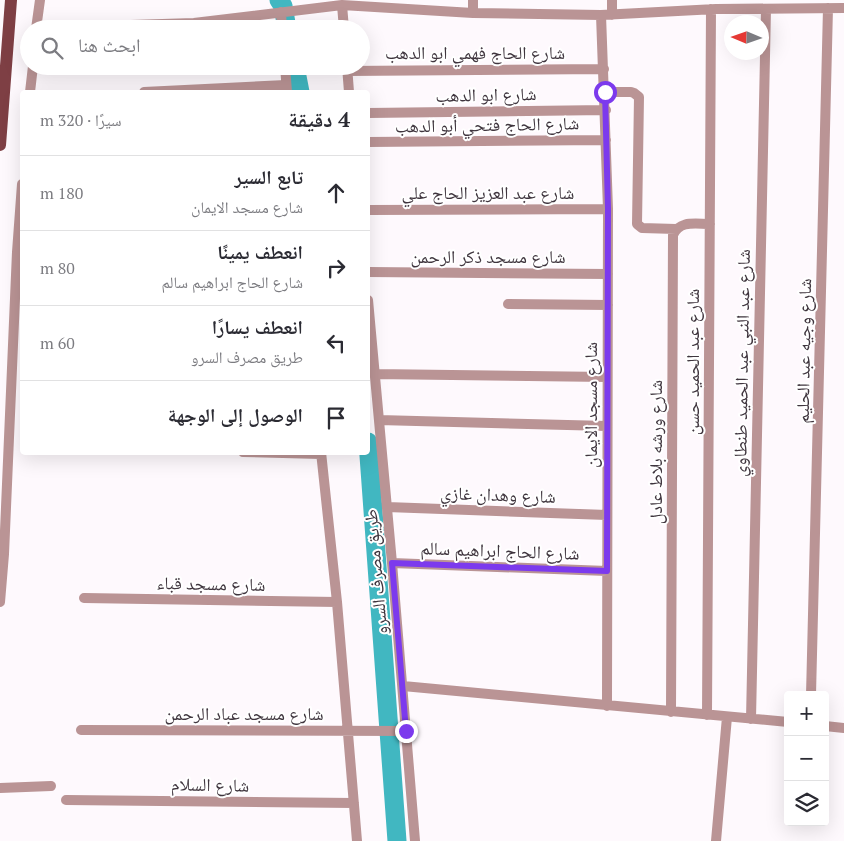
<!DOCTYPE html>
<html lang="ar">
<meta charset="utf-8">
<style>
body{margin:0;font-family:"PT Serif","Noto Naskh Arabic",serif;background:#f2f2f3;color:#2b2b33;direction:rtl}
.controls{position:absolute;right:15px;bottom:15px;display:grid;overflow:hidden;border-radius:5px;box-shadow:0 5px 20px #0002}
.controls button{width:45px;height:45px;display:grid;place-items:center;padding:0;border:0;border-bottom:1px solid #e1e1e2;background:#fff;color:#2b2b33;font:25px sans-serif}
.compass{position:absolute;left:724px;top:15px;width:45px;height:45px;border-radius:50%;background:#fff;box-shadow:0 5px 20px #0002;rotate:272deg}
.stop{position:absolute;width:15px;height:15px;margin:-11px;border:4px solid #7c3aed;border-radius:50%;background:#fff}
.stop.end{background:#7c3aed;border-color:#fff;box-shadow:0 1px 5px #0008}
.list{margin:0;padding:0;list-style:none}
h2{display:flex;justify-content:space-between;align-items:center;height:65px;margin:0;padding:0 20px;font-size:21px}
h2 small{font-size:16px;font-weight:400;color:#7c7c81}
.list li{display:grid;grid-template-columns:32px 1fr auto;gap:15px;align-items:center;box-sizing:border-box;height:75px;padding:0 20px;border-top:1px solid #e1e1e2}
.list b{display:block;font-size:19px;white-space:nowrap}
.list p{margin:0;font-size:16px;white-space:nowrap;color:#7c7c81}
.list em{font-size:16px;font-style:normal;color:#7c7c81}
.icon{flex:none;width:28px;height:28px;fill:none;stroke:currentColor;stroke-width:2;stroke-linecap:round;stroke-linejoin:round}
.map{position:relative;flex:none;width:844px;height:841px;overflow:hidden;direction:ltr}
.search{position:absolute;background:#fff;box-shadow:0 5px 20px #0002;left:20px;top:20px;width:350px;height:55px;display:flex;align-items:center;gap:12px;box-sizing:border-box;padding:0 18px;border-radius:28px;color:#7c7c81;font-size:19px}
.panel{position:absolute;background:#fff;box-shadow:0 5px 20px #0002;left:20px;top:90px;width:350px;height:365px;border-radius:5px;direction:rtl}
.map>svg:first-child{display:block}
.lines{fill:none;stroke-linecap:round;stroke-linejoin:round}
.canal{stroke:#41b7c1;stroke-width:19}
.street{stroke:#ba9495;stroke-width:10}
.primary{stroke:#7e3f44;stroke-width:12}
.route{stroke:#7c3aed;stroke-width:6}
.labels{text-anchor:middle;stroke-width:4;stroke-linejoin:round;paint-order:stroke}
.street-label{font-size:18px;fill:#3f353e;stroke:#fff}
</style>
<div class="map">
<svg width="844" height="841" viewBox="0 0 844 841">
<rect width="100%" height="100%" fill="#fef9fd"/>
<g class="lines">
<!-- canal -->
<path class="canal" d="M279,0L283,6L287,29
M295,66L300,92
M368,442L397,841"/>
<!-- street -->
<path class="street" d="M612,0V15
M342,5L344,29
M281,12L282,29
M473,13V0
M601,15L608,209L607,706
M36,28L194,23L342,5L473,13L601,15L716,9L844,8
M36,29L40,0
M285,66L287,92
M347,66L349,92
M347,71L604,69
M30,92L33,66
M144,92L286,85
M605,92H631L634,93L639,97L637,224L642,228L676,229
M368,113L606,110
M368,142L606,140
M368,210L608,209
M368,272L608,274
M368,300L392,563L415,841
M508,304L608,305
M374,374L607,377
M379,420L607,426
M243,452L321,454
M321,452L337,602L357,841
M387,507L607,515
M392,563L607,571
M84,598L337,602
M0,602L4,554L17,252L22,184
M403,686L788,722
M811,695L828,8
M671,712L673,235C680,220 695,224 710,224
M707,715L711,9
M751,719L766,9
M825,726L844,728
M81,730L407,731
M0,788L51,786
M66,800L354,803
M716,841L727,717"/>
<!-- primary -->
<path class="primary" d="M0,145L11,0"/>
</g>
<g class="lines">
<!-- route -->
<path class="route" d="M406,731L392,563L607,571L608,209L605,92"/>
</g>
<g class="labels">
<!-- street labels -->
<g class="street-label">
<text x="475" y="59">شارع الحاج فهمي ابو الدهب</text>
<text transform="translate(486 95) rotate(-1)" y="6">شارع ابو الدهب</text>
<text transform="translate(487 125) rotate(-1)" y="6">شارع الحاج فتحي أبو الدهب</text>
<text x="488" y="199">شارع عبد العزيز الحاج علي</text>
<text x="488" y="263">شارع مسجد ذكر الرحمن</text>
<text transform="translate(804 351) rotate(-89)" y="6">شارع وجيه عبد الحليم</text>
<text transform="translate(693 362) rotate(-90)" y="6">شارع عبد الحميد حسن</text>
<text transform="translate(742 363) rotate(-89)" y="6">شارع عبد النبي عبد الحميد طنطاوي</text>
<text transform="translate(591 405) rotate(-90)" y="6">شارع مسجد الايمان</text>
<text transform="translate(656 452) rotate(-90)" y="6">شارع ورشه بلاط عادل</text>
<text transform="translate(498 495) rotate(2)" y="6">شارع وهدان غازي</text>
<text transform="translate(500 551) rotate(2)" y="6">شارع الحاج ابراهيم سالم</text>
<text transform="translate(376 572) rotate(-95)" y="6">طريق مصرف السرو</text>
<text transform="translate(211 584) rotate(1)" y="6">شارع مسجد قباء</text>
<text x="244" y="720">شارع مسجد عباد الرحمن</text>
<text transform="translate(210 785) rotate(1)" y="6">شارع السلام</text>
</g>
</g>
</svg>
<div class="controls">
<button>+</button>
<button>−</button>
<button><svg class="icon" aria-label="layers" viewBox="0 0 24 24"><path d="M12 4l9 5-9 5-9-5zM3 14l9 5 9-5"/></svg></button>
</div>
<svg class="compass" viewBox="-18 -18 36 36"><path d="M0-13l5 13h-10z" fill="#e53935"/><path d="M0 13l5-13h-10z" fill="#7c7c81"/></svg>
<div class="stop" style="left:605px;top:92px"></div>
<div class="stop end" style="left:406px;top:731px"></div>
<div class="search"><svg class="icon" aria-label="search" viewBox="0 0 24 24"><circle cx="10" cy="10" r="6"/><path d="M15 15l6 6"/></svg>ابحث هنا</div>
<section class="panel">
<h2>4 دقيقة<small>سيرًا · 320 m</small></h2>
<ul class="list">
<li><svg class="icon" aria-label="ahead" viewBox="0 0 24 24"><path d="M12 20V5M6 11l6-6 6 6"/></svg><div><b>تابع السير</b><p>شارع مسجد الايمان</p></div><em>180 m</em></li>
<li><svg class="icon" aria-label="right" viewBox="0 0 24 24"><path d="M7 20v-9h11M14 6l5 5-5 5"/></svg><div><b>انعطف يمينًا</b><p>شارع الحاج ابراهيم سالم</p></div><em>80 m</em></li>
<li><svg class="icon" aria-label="left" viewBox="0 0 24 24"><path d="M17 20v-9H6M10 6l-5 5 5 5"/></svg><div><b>انعطف يسارًا</b><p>طريق مصرف السرو</p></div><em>60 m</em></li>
<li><svg class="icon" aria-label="arrive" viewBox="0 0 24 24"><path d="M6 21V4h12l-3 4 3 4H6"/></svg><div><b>الوصول إلى الوجهة</b></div></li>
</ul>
</section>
</div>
